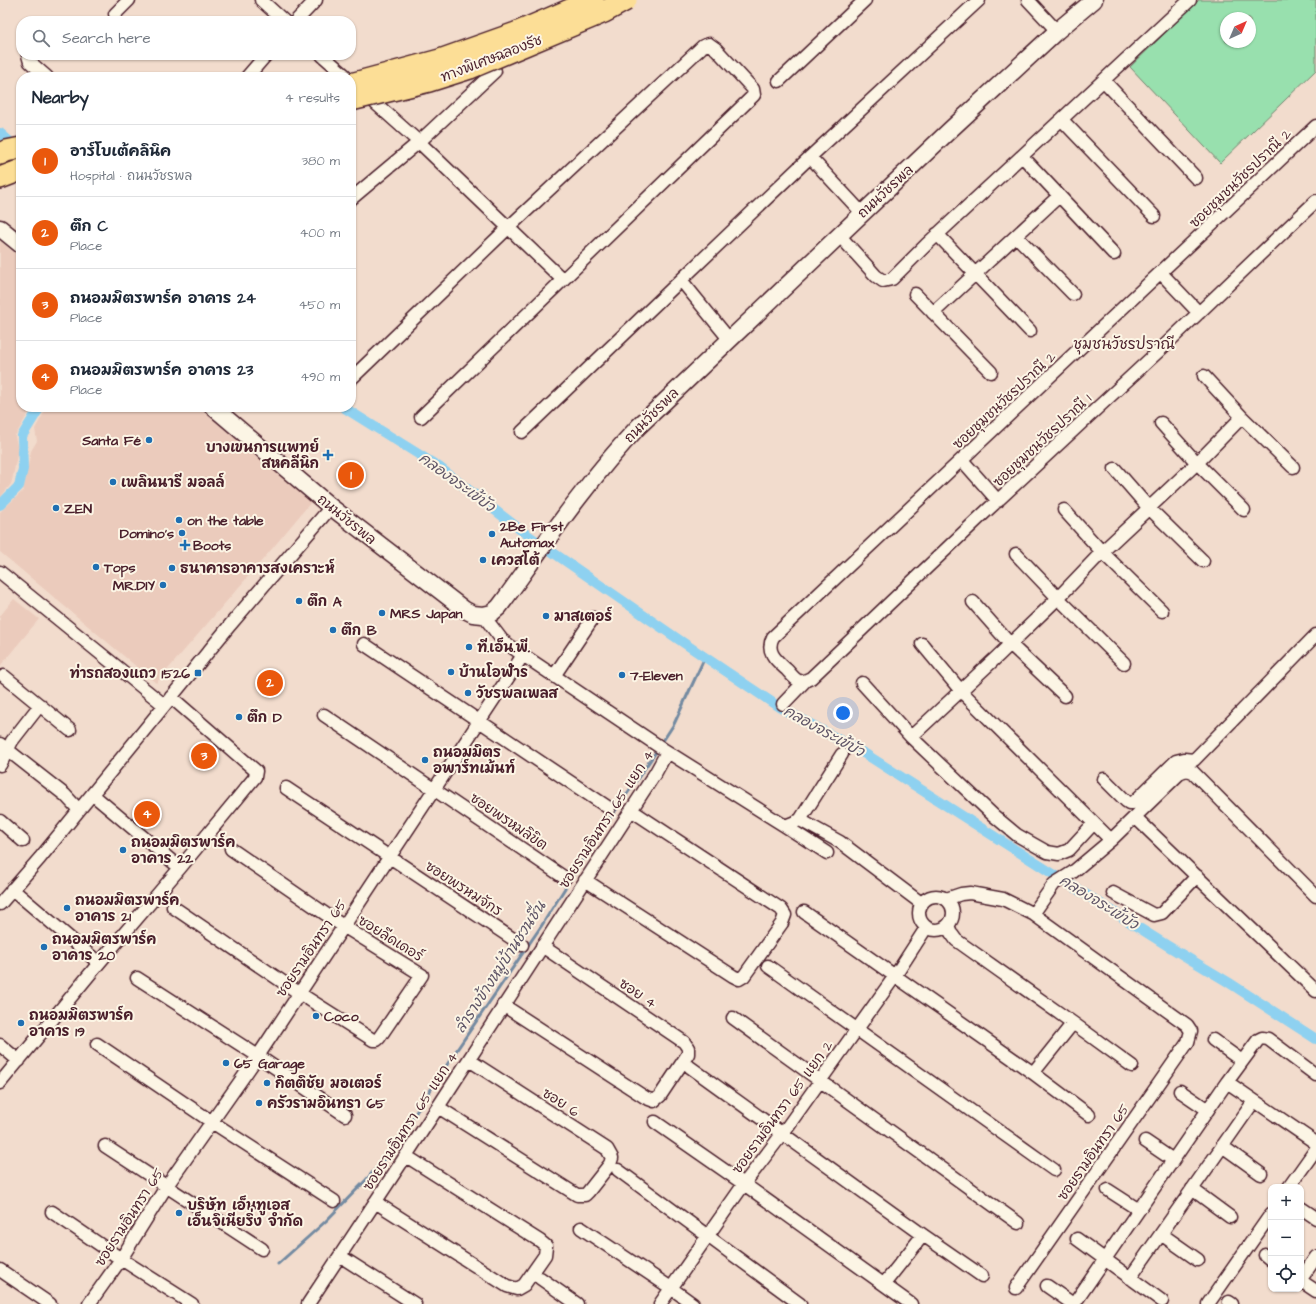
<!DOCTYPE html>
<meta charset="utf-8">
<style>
body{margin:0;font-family:"Architects Daughter","Playpen Sans Thai",sans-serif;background:#f6f6f7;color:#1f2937}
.controls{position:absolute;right:12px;bottom:12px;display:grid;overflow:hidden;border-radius:8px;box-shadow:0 1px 3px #0004}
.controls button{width:36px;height:36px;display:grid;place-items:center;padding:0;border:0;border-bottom:1px solid #e0e1e3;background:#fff;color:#1f2937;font:20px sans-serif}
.compass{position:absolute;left:1220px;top:12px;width:36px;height:36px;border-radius:50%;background:#fff;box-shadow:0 1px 3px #0004;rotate:44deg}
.you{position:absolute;left:843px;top:713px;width:14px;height:14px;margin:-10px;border:3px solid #fff;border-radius:50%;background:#1a73e8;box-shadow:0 0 0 6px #1a73e833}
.badge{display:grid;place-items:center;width:26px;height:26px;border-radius:50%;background:#ea580c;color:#fff;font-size:13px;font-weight:700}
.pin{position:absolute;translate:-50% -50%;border:2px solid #fff;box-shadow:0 1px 4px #0006}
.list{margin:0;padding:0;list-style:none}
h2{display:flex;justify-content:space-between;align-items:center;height:52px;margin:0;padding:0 16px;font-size:17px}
h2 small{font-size:13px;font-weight:400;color:#747a83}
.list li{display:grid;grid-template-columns:26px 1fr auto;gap:12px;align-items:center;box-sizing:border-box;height:72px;padding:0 16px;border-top:1px solid #e0e1e3}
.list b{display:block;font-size:15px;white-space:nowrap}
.list p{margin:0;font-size:13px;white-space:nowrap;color:#747a83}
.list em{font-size:13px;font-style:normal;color:#747a83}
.icon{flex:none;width:22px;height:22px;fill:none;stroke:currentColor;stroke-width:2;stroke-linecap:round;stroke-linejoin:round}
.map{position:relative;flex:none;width:1316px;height:1304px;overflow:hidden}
.search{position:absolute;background:#fff;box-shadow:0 1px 3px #0004;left:16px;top:16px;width:340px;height:44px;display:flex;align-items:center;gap:10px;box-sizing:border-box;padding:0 14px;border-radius:16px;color:#747a83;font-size:15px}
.panel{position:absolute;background:#fff;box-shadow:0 1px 3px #0004;left:16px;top:72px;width:340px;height:340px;border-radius:16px}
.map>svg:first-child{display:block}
.built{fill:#ebcbbc}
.green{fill:#98e0ae;stroke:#71806c;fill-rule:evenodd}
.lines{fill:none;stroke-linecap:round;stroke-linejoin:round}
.stream{stroke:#738aa1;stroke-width:3}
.canal{stroke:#8ed1f0;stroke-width:10}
.minor-casing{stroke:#4a1f2b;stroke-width:15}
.secondary-casing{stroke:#4a1f2b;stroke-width:19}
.motorway-casing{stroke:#4a1f2b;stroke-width:24}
.minor{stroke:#fcf5e5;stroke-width:12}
.secondary{stroke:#fcf5e5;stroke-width:16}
.motorway{stroke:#fcde96;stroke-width:21}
.motorway-bridge-casing{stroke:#4a1f2b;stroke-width:24;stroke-linecap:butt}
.motorway-bridge{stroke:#fcde96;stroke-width:21}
.poi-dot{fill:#1f6fb2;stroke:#fcf5e5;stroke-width:1.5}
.labels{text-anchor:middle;stroke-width:4;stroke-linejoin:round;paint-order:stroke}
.street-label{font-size:14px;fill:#4a1f2b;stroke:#fcf5e5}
.poi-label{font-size:14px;font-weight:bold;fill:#4a1f2b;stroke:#fcf5e5;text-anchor:start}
.neighbourhood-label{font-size:15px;fill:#4a1f2b;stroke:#fcf5e5}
.water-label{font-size:15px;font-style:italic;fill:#5e5466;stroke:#fcf5e5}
</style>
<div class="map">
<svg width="1316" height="1304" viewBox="0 0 1316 1304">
<rect width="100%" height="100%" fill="#f2dccd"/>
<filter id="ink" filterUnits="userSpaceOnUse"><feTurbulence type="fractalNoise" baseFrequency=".025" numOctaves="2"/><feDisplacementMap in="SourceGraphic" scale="8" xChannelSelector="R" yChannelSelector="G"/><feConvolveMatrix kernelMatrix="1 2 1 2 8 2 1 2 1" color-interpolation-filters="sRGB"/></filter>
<g filter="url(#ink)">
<!-- built -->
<path class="built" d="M0,241L21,258V407H32L15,436L18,450L13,476L11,484L0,498Z
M47,407H198L311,502L271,550L156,683L0,552V512L23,491L31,451L37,441L35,429Z
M14,599L39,619L0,666V616Z"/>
<!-- green -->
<path class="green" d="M1199,0H1316V70L1220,163L1130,67ZM1226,18H1250V42H1226Z"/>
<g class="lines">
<!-- stream -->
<path class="stream" d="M661,744L674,724L705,657
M278,1264L326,1221L366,1180L385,1158L400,1137L454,1054L542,925L595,840L658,749"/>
<!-- canal -->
<path class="canal" d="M0,133L18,149
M343,407L439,467L522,531L678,639L779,707L867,755L1050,872L1168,946L1228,982L1316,1039
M0,505L19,486L23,469L22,436L40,407"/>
<defs>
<path id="minor" d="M261,0L284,21
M1028,0L1057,31
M115,14L129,0
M296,21L316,0
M28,55L30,62L47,77
M322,55L347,77
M495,71L419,142L563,280
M247,77L266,55
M779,81L865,0
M1104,81L1196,178
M1062,120L1154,216
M1316,126L773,637C765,652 777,661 787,670C790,673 794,679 799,681C804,682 807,680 811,678L980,517L1163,347L1316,201
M1022,156L1114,254
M810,157L862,213
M351,199L419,142L365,94
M937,234L1030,331
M839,235L876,276L883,281L892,279L926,245L1190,0
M1016,236L1073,294
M1161,273L1199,313
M681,280L810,157L979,0
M915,294L991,372
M933,313L1059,196
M1204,376L1242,417L1293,467
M351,379L509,227L703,46L709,44L716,49L753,89L754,95L421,417
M1161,423L1197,463L1244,510
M522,432L681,280L729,339
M962,460L998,501
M1115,469L1148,507L1203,561
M1064,510L1102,552L1162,611
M1016,554L1058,598L1124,663
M0,572L164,705
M973,602L1010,644L1065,696
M483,615L502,640L523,655L663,749L785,826L800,820L840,842L921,903
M364,644L609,808
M922,644L961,691L1111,840
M4,676L70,730
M554,676L593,618
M862,683L911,737L993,815L1017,835L1047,852L1059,854L1069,850L1094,823
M783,704L805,681
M324,715L565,878
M911,737L999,655L1058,598L1102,552L1197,463L1242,417
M0,744L65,795L79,810
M0,765L12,741L40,705
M1104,779L1126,801L1129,803H1133L1176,761L1184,759L1194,760L1316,635
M286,788L522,945
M92,794L180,868
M1135,817L1316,991
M800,820L842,754
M0,821L23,841
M785,826L827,853
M585,880L733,976L739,979L744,976L782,923L785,915L781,909L631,810
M12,889L99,963
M1113,893L1154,915L1162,913L1197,876
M919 913a17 17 0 1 1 34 0a17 17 0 1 1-34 0Z
M946,899L961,894L970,893L1003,899L1033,914L1187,1025L1191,1031L1188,1042L1016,1288
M0,904L40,858L230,625L331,507
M173,907L299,993L373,1040H377L379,1038L422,975L343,926L231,849
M804,912L1033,1073L1089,1115
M1033,914L1054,884L1073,872L1111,840L1181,772L1187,770L1193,772L1316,896
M948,925L951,933L956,940L1073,1023L1132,1066
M768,966L1054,1170
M137,978L258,1056L345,1115
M503,1005L646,1098L654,1101L660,1096L688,1054V1048L684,1042L542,946
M733,1018L1018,1223
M1213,1040L1242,1061
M97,1044L212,1122L334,1201
M0,1045L19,1061
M690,1067L923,1235L982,1276
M1033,1073L1073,1023
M1227,1082L1316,1143
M0,1083L99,963L180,868L255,777L256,771L171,697
M1180,1091L1208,1110
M438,1107L577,1195H585L588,1192L610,1164L612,1158L607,1149L469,1060
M655,1122L744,1184L911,1304
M1145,1141L1173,1160
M105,1146L262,1249
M1222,1146L1261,1174
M618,1170L800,1304
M1289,1187L1316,1149
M1192,1189L1230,1217
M1108,1190L1139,1210
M375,1202L507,1286L517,1289L524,1285L545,1255L546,1246L540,1241L406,1156
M1301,1208L1316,1218
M52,1212L121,1259L192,1304
M581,1228L671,1288L693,1304
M1161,1234L1198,1260
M1077,1239L1162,1301
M1265,1255L1271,1260
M340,1256L415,1304
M0,1270L50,1304
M540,1278L577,1304
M1130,1278L1254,1101
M1301,1279L1316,1257
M1301,1281L1316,1291
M884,1284L923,1235
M1047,1286L1073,1304
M1229,1302L1232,1304
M89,1304L121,1259L166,1187L258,1056L523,655
M308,1304L438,1107L656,772L667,752
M660,1304L744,1184L783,1133L820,1081L895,976L926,928
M1074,1304L1227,1082L1258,1040L1262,1038L1268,1039L1316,1075
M1208,1304L1271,1214"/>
<path id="secondary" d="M0,228L21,245
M213,407L331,507L465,610L473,614L483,615L492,613L499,607L505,599C548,539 589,479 639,426L950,130L1057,31L1094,0"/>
<path id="motorway" d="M0,154L6,151L21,148
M0,178L21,170"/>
</defs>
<!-- minor casing -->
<use href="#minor" class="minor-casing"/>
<!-- secondary casing -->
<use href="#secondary" class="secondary-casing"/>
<!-- motorway casing -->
<use href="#motorway" class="motorway-casing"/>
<!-- minor -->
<use href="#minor" class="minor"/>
<!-- secondary -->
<use href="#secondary" class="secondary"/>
<!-- motorway -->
<use href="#motorway" class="motorway"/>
<defs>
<path id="motorway-bridge" d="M351,84L440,60L516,33L593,0
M351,100L429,81L470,68L604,12L626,0"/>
</defs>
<!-- motorway-bridge casing -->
<use href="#motorway-bridge" class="motorway-bridge-casing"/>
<!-- motorway-bridge -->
<use href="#motorway-bridge" class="motorway-bridge"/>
</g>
</g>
<!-- markers -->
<g class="poi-dot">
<circle cx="149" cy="440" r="4"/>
<path d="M326 449h4v4h4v4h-4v4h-4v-4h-4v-4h4z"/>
<circle cx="113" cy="482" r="4"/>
<circle cx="56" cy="508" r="4"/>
<circle cx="179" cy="520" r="4"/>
<circle cx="182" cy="533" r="4"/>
<circle cx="492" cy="534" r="4"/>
<path d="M183 539h4v4h4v4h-4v4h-4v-4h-4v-4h4z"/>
<circle cx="483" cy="560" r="4"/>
<circle cx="96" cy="567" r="4"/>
<circle cx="172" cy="568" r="4"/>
<circle cx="163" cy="585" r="4"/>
<circle cx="299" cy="601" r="4"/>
<circle cx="382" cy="613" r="4"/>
<circle cx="546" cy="616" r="4"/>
<circle cx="333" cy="630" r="4"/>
<circle cx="469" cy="647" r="4"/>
<circle cx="451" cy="672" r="4"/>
<rect x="194" y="669" width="8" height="8" rx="2"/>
<circle cx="622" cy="675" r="4"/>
<circle cx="468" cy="693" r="4"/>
<circle cx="239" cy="717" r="4"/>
<circle cx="425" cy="760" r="4"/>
<circle cx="123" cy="850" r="4"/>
<circle cx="67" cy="908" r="4"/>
<circle cx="44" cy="947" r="4"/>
<circle cx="316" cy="1016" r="4"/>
<circle cx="21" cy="1023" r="4"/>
<circle cx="226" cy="1063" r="4"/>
<circle cx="267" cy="1083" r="4"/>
<circle cx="259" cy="1103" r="4"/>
<circle cx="179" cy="1213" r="4"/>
</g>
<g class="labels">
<!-- street labels -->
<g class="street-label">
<text transform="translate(491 58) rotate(-21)" y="5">ทางพิเศษฉลองรัช</text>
<text transform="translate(1240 178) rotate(-44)" y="5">ซอยชุมชนวัชรปราณี 2</text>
<text transform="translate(885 191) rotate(-43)" y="5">ถนนวัชรพล</text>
<text transform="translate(1004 400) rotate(-43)" y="5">ซอยชุมชนวัชรปราณี 2</text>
<text transform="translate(651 415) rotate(-45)" y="5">ถนนวัชรพล</text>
<text transform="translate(1042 440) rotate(-43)" y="5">ซอยชุมชนวัชรปราณี 1</text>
<text transform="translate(347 519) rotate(39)" y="5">ถนนวัชรพล</text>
<text transform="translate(606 819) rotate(-57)" y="5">ซอยรามอินทรา 65 แยก 4</text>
<text transform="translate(509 821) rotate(34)" y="5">ซอยพรหมลิขิต</text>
<text transform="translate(464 888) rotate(33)" y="5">ซอยพรหมจักร</text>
<text transform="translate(391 938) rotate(32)" y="5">ซอยลีดเดอร์</text>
<text transform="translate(311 948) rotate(-56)" y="5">ซอยรามอินทรา 65</text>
<text transform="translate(638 993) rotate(34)" y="5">ซอย 4</text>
<text transform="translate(561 1102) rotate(33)" y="5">ซอย 6</text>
<text transform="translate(782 1107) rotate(-54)" y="5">ซอยรามอินทรา 65 แยก 2</text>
<text transform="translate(410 1121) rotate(-57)" y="5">ซอยรามอินทรา 65 แยก 4</text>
<text transform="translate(1093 1152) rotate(-55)" y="5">ซอยรามอินทรา 65</text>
<text transform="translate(129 1217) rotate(-57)" y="5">ซอยรามอินทรา 65</text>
</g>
<!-- poi labels -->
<g class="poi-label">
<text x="141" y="445" text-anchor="end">Santa Fé</text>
<text x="319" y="452" text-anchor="end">บางเขนการแพทย์<tspan x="319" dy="16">สหคลีนิก</tspan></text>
<text x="121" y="487">เพลินนารี มอลล์</text>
<text x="64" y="513">ZEN</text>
<text x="187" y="525">on the table</text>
<text x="500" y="531">2Be First<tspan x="500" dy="16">Automax</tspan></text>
<text x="174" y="538" text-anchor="end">Domino's</text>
<text x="193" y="550">Boots</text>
<text x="491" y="565">เควสโต้</text>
<text x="104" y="572">Tops</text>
<text x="180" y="573">ธนาคารอาคารสงเคราะห์</text>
<text x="155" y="590" text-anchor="end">MR.DIY</text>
<text x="307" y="606">ตึก A</text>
<text x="390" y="618">MRS Japan</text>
<text x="554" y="621">มาสเตอร์</text>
<text x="341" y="635">ตึก B</text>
<text x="477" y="652">ที.เอ็น.พี.</text>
<text x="459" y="677">บ้านโอฬาร</text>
<text x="190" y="678" text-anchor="end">ท่ารถสองแถว 1526</text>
<text x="630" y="680">7-Eleven</text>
<text x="476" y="698">วัชรพลเพลส</text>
<text x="247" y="722">ตึก D</text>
<text x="433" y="757">ถนอมมิตร<tspan x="433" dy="16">อพาร์ทเม้นท์</tspan></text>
<text x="131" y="847">ถนอมมิตรพาร์ค<tspan x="131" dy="16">อาคาร 22</tspan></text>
<text x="75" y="905">ถนอมมิตรพาร์ค<tspan x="75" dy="16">อาคาร 21</tspan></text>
<text x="52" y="944">ถนอมมิตรพาร์ค<tspan x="52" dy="16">อาคาร 20</tspan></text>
<text x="29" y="1020">ถนอมมิตรพาร์ค<tspan x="29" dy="16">อาคาร 19</tspan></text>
<text x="324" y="1021">Coco</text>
<text x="234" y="1068">65 Garage</text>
<text x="275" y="1088">กิตติชัย มอเตอร์</text>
<text x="267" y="1108">ครัวรามอินทรา 65</text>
<text x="187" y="1210">บริษัท เอ็นทูเอส<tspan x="187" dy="16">เอ็นจิเนียริ่ง จำกัด</tspan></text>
</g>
<!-- neighbourhood labels -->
<g class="neighbourhood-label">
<text x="1124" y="349">ชุมชนวัชรปราณี</text>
</g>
<!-- water labels -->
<g class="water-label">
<text transform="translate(457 482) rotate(36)" y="5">คลองจระเข้บัว</text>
<text transform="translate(824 731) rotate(29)" y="5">คลองจระเข้บัว</text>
<text transform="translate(1099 902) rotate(32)" y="5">คลองจระเข้บัว</text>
<text transform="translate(500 967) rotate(-57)" y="5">ลำรางข้างหมู่บ้านชวนชื่น</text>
</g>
</g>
</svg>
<div class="controls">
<button>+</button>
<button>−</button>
<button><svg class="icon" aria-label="locate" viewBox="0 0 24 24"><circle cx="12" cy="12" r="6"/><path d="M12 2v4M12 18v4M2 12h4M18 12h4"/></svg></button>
</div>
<svg class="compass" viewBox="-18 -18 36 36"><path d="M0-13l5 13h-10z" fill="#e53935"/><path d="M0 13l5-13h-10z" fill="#747a83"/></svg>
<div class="you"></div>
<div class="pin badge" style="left:351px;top:475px">1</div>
<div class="pin badge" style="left:270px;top:683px">2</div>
<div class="pin badge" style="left:204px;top:756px">3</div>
<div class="pin badge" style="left:147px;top:814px">4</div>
<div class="search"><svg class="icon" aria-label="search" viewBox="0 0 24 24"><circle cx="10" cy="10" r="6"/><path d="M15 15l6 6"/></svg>Search here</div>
<section class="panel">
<h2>Nearby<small>4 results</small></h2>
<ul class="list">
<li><span class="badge">1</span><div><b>อาร์โบเต้คลินิค</b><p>Hospital · ถนนวัชรพล</p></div><em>380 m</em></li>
<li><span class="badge">2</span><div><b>ตึก C</b><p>Place</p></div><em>400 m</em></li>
<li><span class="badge">3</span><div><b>ถนอมมิตรพาร์ค อาคาร 24</b><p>Place</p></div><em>450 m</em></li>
<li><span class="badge">4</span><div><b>ถนอมมิตรพาร์ค อาคาร 23</b><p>Place</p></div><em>490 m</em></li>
</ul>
</section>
</div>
